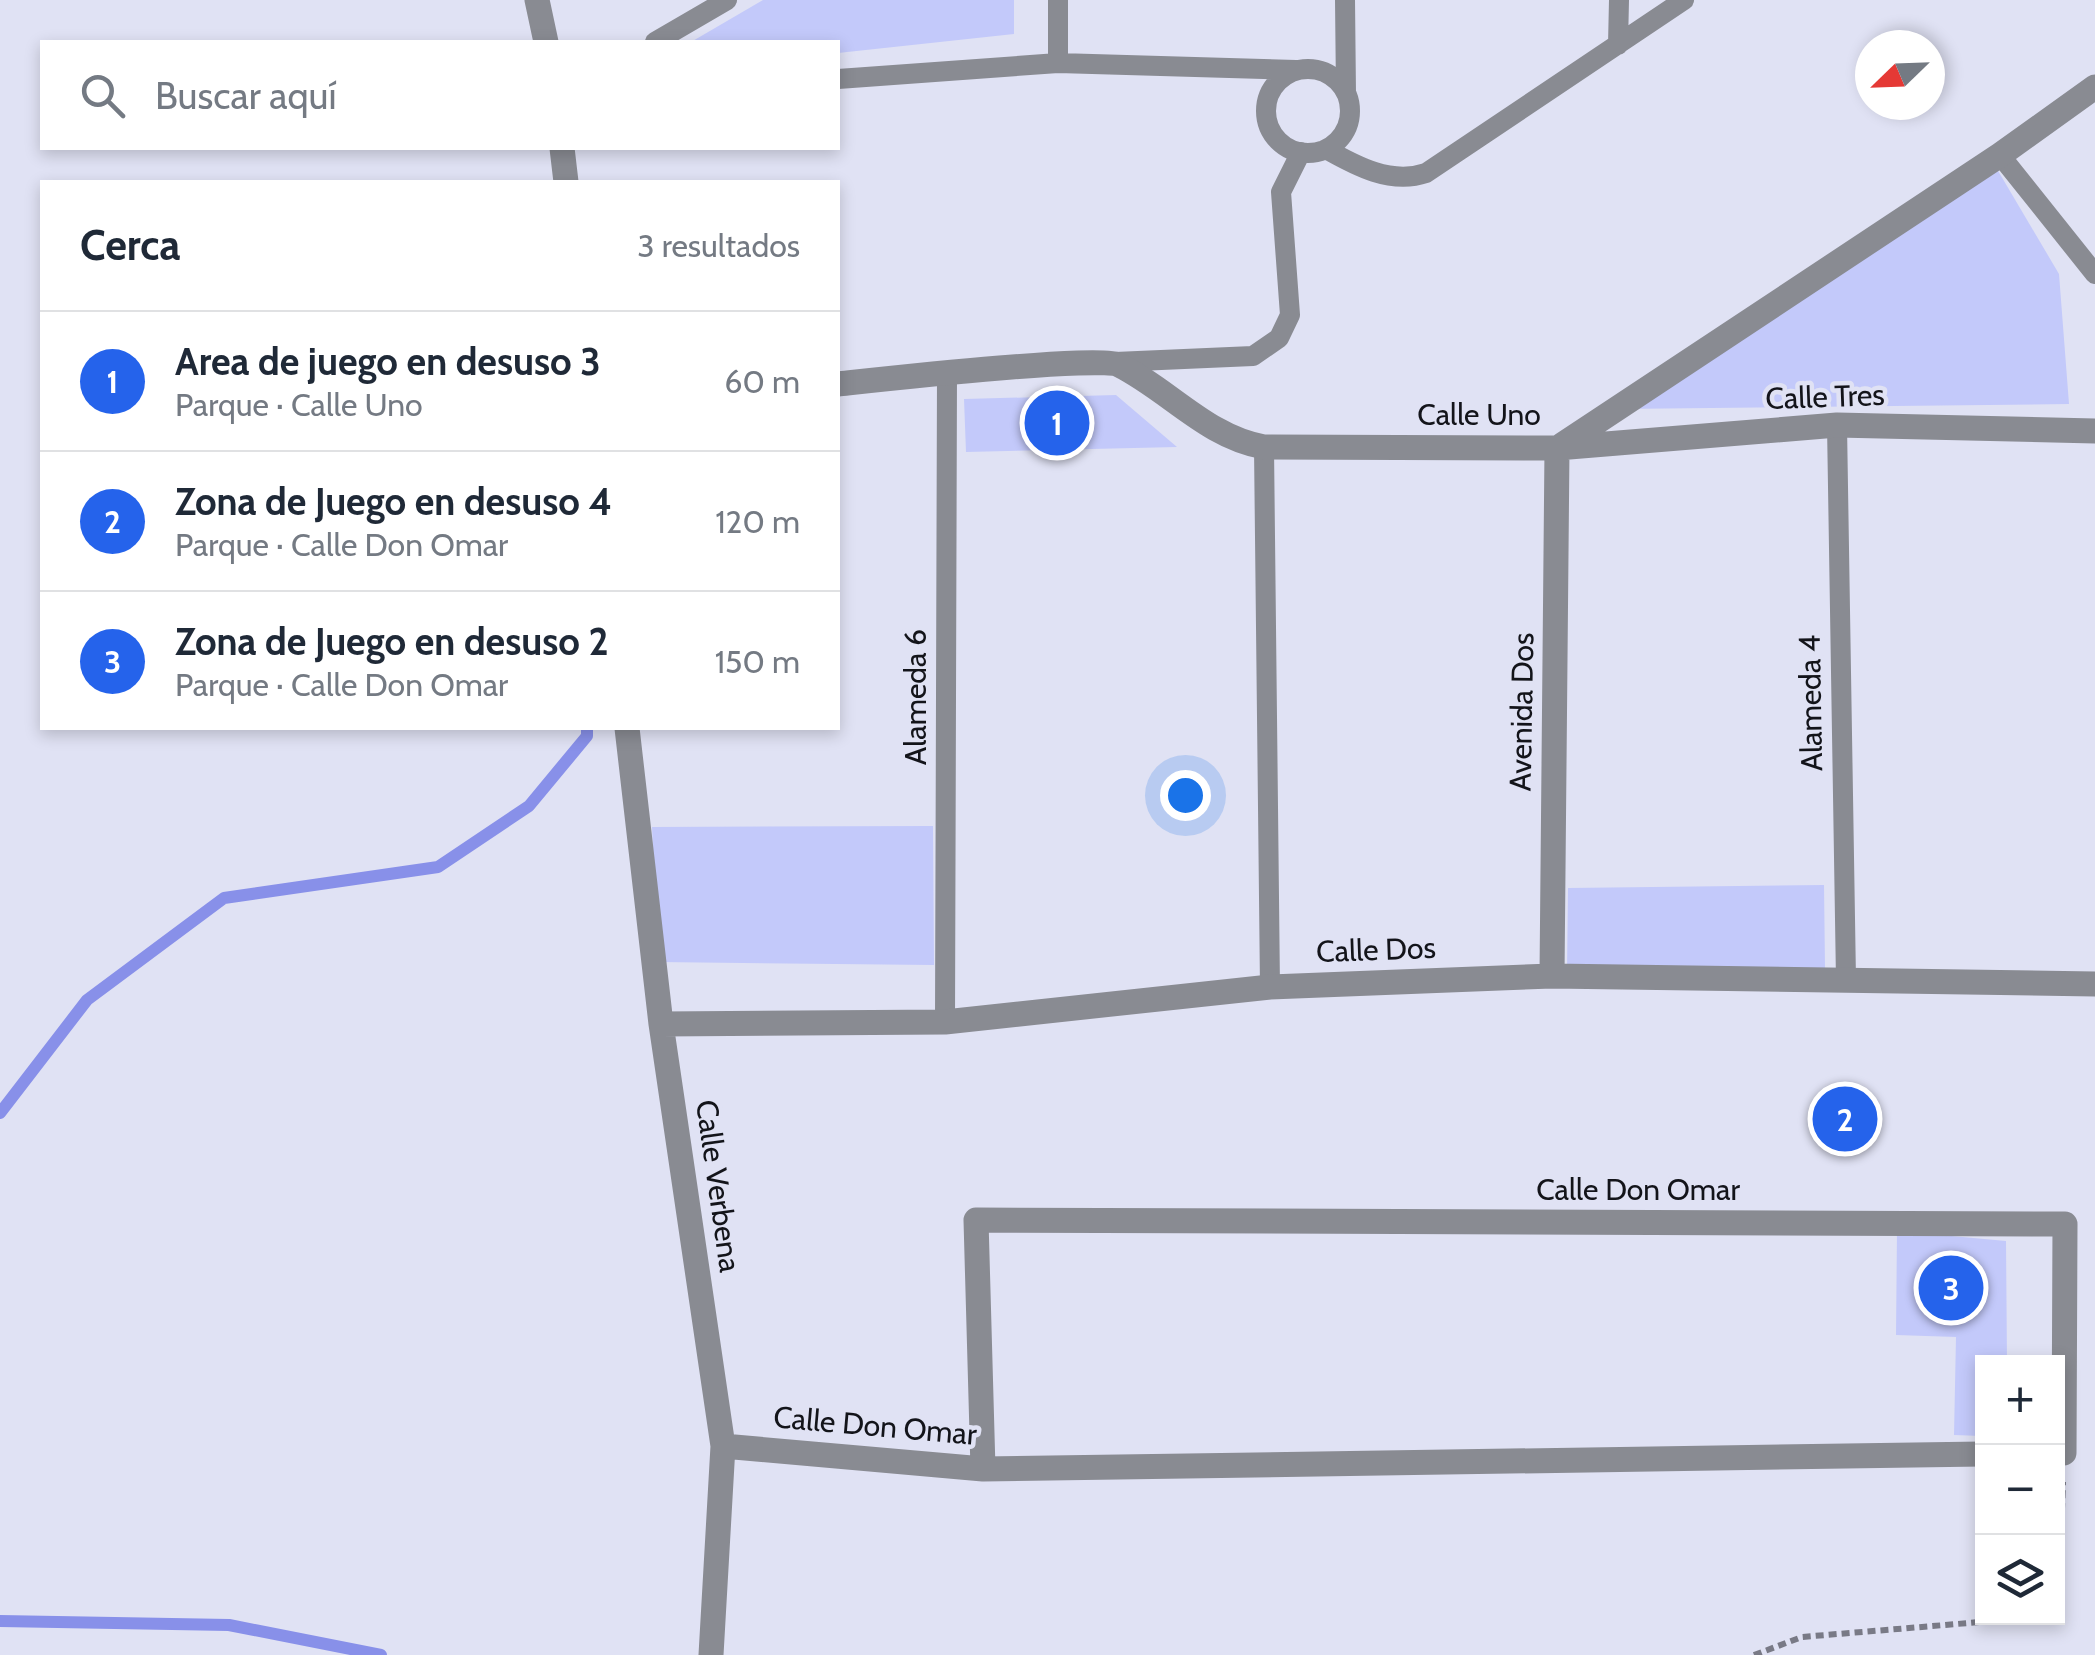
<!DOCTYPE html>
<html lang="es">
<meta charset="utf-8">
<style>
body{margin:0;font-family:Cabin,sans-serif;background:#f6f6f7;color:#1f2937}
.controls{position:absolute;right:30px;bottom:30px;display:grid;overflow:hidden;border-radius:0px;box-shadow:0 5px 15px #0003}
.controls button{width:90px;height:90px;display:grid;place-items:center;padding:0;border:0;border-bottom:2px solid #e0e1e3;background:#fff;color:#1f2937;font:50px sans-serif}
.compass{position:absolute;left:1855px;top:30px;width:90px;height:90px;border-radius:50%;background:#fff;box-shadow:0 5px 15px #0003;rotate:247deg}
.you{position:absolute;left:1185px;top:795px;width:35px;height:35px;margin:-25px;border:8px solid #fff;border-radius:50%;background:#1a73e8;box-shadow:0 0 0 15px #1a73e833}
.badge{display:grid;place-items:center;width:65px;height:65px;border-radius:50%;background:#2563eb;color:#fff;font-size:32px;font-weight:700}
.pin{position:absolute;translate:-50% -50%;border:5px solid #fff;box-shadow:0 2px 10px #0006}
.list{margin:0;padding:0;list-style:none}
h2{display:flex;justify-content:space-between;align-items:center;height:130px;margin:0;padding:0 40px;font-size:42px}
h2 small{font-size:32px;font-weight:400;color:#747a83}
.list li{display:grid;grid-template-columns:65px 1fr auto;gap:30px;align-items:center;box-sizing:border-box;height:140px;padding:0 40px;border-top:2px solid #e0e1e3}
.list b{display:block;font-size:38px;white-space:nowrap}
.list p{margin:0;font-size:32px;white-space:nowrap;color:#747a83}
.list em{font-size:32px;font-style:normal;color:#747a83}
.icon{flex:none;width:55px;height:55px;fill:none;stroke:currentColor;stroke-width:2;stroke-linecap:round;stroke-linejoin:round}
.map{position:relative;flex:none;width:2095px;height:1655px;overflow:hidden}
.search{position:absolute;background:#fff;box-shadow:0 5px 15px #0003;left:40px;top:40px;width:800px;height:110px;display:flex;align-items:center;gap:25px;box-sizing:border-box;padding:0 35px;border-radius:0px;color:#747a83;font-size:38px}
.panel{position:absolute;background:#fff;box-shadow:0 5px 15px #0003;left:40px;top:180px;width:800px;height:550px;border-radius:0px}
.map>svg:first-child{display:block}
.green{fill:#c3c9fa}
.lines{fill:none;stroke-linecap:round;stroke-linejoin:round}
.stream{stroke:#8890e9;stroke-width:12}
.path{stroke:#797a86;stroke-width:6;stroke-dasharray:8 5;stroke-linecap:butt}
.service{stroke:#898b92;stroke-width:20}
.minor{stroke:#898b92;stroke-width:25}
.labels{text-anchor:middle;stroke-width:9;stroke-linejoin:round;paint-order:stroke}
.street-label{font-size:30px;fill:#13141a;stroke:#e0e2f4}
</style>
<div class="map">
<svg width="2095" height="1655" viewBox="0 0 2095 1655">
<rect width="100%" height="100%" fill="#e0e2f4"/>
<!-- green -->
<path class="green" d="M763,0H1014V34L838,53V42H691Z
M1994,164L2059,274L2069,404L1619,409Z
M1116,395L1177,447L966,452L964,399Z
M933,826L934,965L658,962L652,827Z
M1824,885L1825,968L1567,973L1568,888Z
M1863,1101L1864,1135L1827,1136V1102Z
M1897,1231L2006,1241L2007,1362H1982V1436L1954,1435L1956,1337L1896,1335Z"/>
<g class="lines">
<!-- stream -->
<path class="stream" d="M0,1113L87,1000L224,898L438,867L529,806L587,736V728
M0,1621L229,1625L381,1655"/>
<!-- path -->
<path class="path" d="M2058,1615L2063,1482
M1754,1655L1802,1637L2028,1618"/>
<!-- service -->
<path class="service" d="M1058,0V63
M1345,0L1346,93
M655,42L727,0
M1618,45L1619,0
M1266 111a42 42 0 1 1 84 0a42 42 0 1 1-84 0Z
M838,79L1058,63L1296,70
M1326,149C1356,166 1391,185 1426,173L1684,0
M2000,155L2095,274
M1115,362L1253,356L1279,338L1290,315L1281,192L1301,152
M1837,425L1846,980
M1264,447L1270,987
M945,1022L947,374"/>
<!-- minor -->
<path class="minor" d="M537,0L546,42
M562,148L566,182
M838,384C876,380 1100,355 1119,365C1169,390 1207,437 1264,447L1557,448L1837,425L2095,431
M1562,445L2000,155L2095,87
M627,728L661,1024L723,1446L711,1655
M1552,976L1557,448
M661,1024L945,1022L1270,987L1552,976L2095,984
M723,1446L983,1469L1982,1454
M983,1469L976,1220L2065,1224L2064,1453H2058"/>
</g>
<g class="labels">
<!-- street labels -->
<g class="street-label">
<text transform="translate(1825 397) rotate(-2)" y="10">Calle Tres</text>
<text x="1479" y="425">Calle Uno</text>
<text transform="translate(916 697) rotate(-90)" y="10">Alameda 6</text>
<text transform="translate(1811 703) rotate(-91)" y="10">Alameda 4</text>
<text transform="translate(1522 712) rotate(-89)" y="10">Avenida Dos</text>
<text transform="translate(1376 950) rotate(-2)" y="10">Calle Dos</text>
<text transform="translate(718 1186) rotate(82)" y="10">Calle Verbena</text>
<text x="1638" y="1200">Calle Don Omar</text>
<text transform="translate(875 1426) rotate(5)" y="10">Calle Don Omar</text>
</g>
</g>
</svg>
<div class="controls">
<button>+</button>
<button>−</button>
<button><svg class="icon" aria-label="layers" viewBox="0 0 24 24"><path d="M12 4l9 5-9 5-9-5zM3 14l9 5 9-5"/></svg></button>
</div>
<svg class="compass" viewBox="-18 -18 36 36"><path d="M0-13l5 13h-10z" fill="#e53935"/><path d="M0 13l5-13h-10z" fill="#747a83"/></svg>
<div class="you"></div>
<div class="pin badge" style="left:1057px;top:423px">1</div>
<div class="pin badge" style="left:1845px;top:1119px">2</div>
<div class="pin badge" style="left:1951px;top:1288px">3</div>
<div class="search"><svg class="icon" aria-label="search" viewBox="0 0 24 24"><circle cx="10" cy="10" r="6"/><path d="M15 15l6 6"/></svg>Buscar aquí</div>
<section class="panel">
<h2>Cerca<small>3 resultados</small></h2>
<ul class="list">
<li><span class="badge">1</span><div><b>Area de juego en desuso 3</b><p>Parque · Calle Uno</p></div><em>60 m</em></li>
<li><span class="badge">2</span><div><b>Zona de Juego en desuso 4</b><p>Parque · Calle Don Omar</p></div><em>120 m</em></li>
<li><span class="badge">3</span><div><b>Zona de Juego en desuso 2</b><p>Parque · Calle Don Omar</p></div><em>150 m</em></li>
</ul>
</section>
</div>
